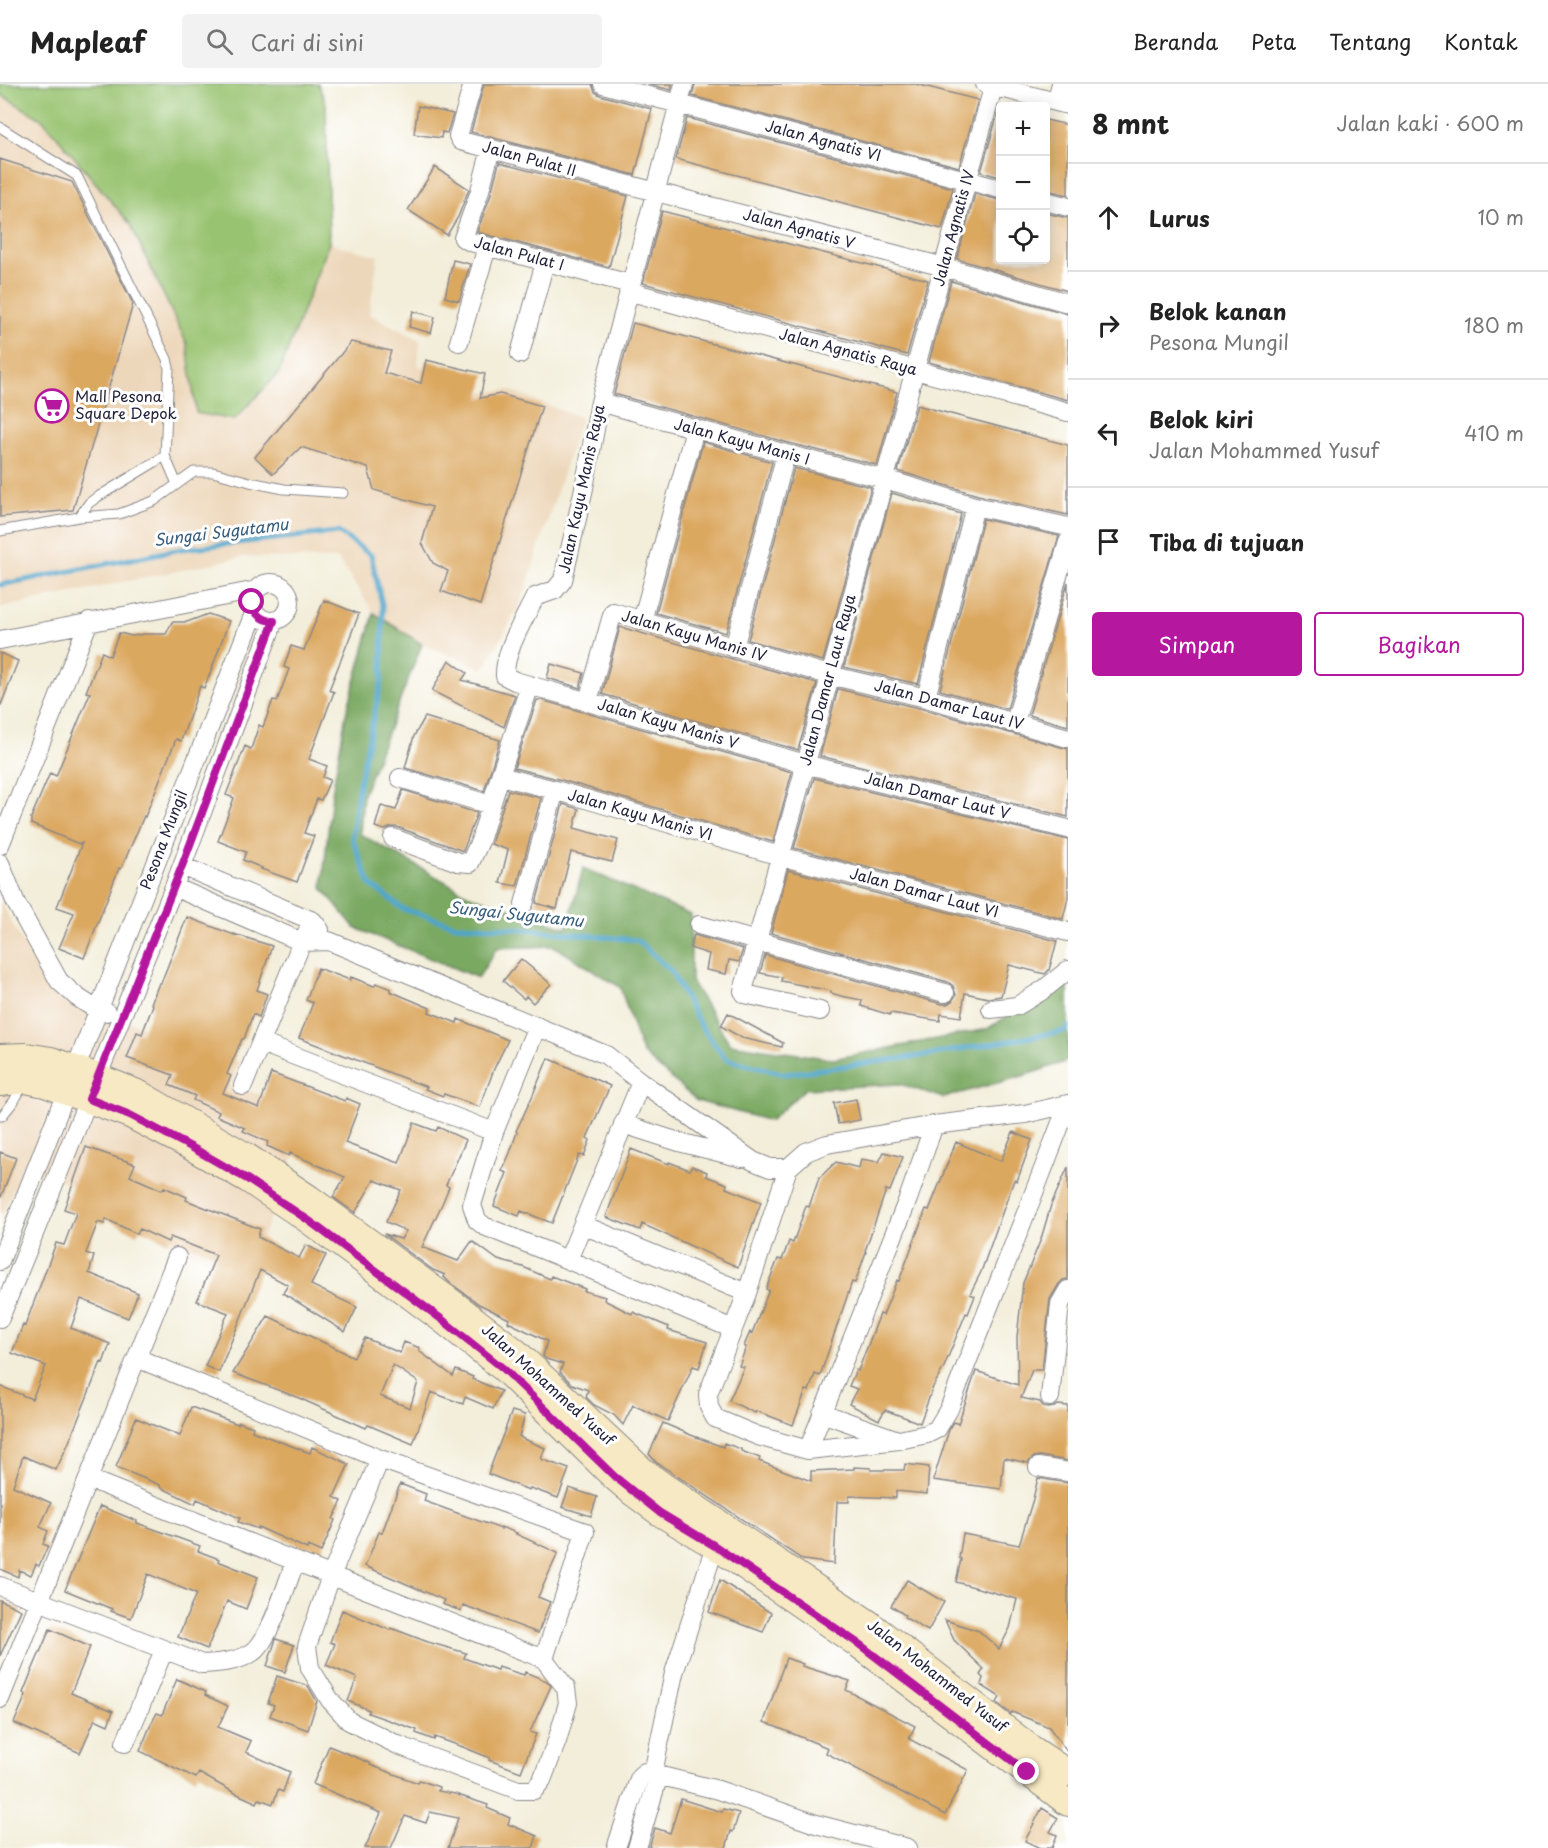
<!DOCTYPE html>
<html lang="id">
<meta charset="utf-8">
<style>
body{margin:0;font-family:"Playpen Sans",sans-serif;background:#f2f2f2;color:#222}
.controls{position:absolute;right:18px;top:18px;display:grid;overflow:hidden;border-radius:6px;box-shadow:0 3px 15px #0003}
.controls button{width:54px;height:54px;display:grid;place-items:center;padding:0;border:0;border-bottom:2px solid #e0e0e0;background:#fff;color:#222;font:30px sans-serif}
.stop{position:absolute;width:18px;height:18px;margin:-14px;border:4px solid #b5179e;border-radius:50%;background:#fff}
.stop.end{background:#b5179e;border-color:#fff;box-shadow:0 2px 6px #0008}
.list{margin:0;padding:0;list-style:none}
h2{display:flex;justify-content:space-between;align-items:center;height:78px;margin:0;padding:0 24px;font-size:26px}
h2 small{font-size:20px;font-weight:400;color:#767676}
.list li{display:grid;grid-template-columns:39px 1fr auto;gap:18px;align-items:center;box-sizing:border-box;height:108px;padding:0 24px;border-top:2px solid #e0e0e0}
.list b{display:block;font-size:22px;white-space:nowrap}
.list p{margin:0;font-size:20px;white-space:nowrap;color:#767676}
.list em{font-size:20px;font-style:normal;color:#767676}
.actions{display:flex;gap:12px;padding:18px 24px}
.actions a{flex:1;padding:14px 0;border:2px solid #b5179e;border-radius:6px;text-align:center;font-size:21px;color:#b5179e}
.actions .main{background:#b5179e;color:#fff}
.icon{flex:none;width:33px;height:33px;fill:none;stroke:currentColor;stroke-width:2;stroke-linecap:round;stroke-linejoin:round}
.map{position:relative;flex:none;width:1068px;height:1764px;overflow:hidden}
header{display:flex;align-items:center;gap:36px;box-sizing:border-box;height:84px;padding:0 30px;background:#fff;border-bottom:2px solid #e0e0e0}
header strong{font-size:28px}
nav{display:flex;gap:33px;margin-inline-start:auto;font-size:21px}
.search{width:420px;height:54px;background:#f2f2f2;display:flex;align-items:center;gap:15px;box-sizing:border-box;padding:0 21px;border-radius:6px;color:#767676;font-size:22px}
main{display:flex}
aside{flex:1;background:#fff}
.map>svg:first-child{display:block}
.built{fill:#edd7ba}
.green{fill:#98c370;stroke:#5d7256;stroke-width:1.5}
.forest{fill:#7aa962;stroke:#4e664e;stroke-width:1.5}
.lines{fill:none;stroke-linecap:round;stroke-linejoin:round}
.stream{stroke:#4ea5cb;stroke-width:5}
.building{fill:#dba860;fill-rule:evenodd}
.lane-casing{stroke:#8a888a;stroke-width:11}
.street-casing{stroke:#8a888a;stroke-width:20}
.secondary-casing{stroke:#8a888a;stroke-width:28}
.lane{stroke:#fff;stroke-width:9}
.street{stroke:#fff;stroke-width:18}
.secondary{stroke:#f7e9c3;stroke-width:26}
.route{stroke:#b5179e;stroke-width:8}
.labels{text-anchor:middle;stroke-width:6;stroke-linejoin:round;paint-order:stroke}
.street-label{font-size:15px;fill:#22223b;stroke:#fff}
.poi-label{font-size:15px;fill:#22223b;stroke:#fff;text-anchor:start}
.water-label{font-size:16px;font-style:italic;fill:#365d7c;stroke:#fff}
</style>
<header>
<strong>Mapleaf</strong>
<div class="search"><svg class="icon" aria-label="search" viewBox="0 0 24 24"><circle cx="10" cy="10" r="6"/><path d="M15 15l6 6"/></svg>Cari di sini</div>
<nav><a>Beranda</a><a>Peta</a><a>Tentang</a><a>Kontak</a></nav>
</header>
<main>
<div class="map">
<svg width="1068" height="1764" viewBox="0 0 1068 1764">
<rect width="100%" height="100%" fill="#fff"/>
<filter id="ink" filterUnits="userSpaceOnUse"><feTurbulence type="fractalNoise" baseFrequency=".0167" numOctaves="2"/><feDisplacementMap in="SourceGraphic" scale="12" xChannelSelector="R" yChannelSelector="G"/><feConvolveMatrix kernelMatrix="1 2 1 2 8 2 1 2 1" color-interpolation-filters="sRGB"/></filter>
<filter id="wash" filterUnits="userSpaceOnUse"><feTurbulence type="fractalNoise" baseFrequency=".008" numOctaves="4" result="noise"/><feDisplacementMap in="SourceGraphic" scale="24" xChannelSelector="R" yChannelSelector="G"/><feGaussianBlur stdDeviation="1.35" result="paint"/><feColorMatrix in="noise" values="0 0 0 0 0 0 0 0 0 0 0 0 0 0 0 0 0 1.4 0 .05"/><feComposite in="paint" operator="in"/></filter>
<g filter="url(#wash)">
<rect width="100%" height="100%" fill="#f3eeda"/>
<!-- built -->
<path class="built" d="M0,10L43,36L130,140L187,260L196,329L279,289L329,159L378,172L369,230L420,256L418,281L476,309L509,306L581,334L521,519L484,585L422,560L374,529L338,475L243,473L0,524Z
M0,817L32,876L62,914L240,978L230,1003L318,1024L298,1062L247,1192L104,1130L109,1115L24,1083L2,1130H0Z"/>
<!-- green -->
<path class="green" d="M0,0H318L326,20L329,159L279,289L234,336L196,329L187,260L130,140L43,36L0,10Z"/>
<!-- forest -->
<path class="forest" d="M374,529L422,560L363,711L360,750L467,810L567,844L583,784L691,831V897L730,960L833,975L987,945L1058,900L1068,886V977L1026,991L943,1014L900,1000L805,1005L770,1037L697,1017L642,969L620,903L554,862L497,864L478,894L355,844L322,804L332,709L346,630Z"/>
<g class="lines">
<!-- stream -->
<path class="stream" d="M0,501L181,465L338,448L371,471L383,525L382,595L359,700L352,754L370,800L403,825L456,841L524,845L637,856L671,887L700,941L726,975L785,990L928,971L1065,947L1068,943"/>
</g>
<g id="blocks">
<!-- building -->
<path class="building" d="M484,0H592L595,8L600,11L652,25L635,91L471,48Z
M647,0H672L671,6Z
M695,0H916L978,16L959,83L692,12Z
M418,22L453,30L447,49L442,48L441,54L414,50Z
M1000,22V93L981,88Z
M687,34L953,104L942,145L676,75Z
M1046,36L1068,41V111L1046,106Z
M0,75L72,98L133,220L73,426L0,433Z
M499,79L628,112L609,183L477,148L490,113Z
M435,83L469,105L458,133L447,151L408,126Z
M975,110L1000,116V176H1046V129L1068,134V207L957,175Z
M662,127L928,196L907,271L643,199Z
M453,176L470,180L459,217L445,213Z
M951,197L1068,230V316L929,278Z
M413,227L435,233L431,249L409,243Z
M633,239L897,308L877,381L789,359L614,310Z
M351,258L391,267L384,289L421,299L426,276L485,290L480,314L500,310L542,322L480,521L441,507L448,487L433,479L422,459L432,423L374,406L368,384L301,363L273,390L255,373Z
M917,321L1068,361V431L978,411L898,387Z
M703,358L772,378L726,549L656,529Z
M794,384L871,403L823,577L748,556Z
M892,409L961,430L918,600L844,583Z
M983,435L1059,452L1007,625L940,606Z
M1068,498V642L1029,631Z
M324,516L359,530L329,606L334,608L309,675L327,682L323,693L330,696L321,716L317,715L304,749L314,752L297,798L261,785L262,784L243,776L246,768L218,757L234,714L226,711L245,662L251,665L259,641L263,643L273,616L277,617L289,585L284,583L291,562L304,566Z
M208,530L229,537L211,587L204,604L200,602L181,657L176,655L145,733L144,732L121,785L119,784L84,874L59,864L74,829L57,823L82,759L79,760L31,740V734L50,689L56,692L90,609L86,608L102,568L110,572L119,549L132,552L144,550H166L172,538H187Z
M620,543L817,599L798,666L602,610Z
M0,569L18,577L1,621H0Z
M449,576L467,589L462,596L515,611L504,643L432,607Z
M551,580L584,589L580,604L547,594Z
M838,605L923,625L1068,665V733L820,672Z
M537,616H541L792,688L773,758L558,695L514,684Z
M425,633L500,656L484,707L405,684L414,652Z
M814,694L1068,756V814L1063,835L794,764Z
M403,706L477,729L463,767L397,743H391L385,746L375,743L381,722L396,726Z
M508,706L541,714L517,802L500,799L508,766L491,760Z
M563,720L579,725L574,744L618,756L612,778L571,768L557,825L536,819Z
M788,786L1057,857L1049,886L1045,890L1009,881L1001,912L988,914L965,909L961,933L941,930L940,937L890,929V931L861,922L862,916L841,912L831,909V907L781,897L782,893L760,889L765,871L942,920H947L952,917L956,911L953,902L948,898L771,849Z
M187,833L234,851V850L272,862L257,906L267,910L259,933L253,930L244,955H242L227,990L231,992L223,1009L259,1024L271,989L345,1017L346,1014L360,1020L345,1059L399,1079L414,1039L436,1047L438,1043L466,1056L446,1101L449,1103L442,1120L422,1163L458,1177L472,1157L498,1176L523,1183L550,1195L551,1192L585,1205L584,1207L605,1213L604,1216L632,1230L633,1228L669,1243L668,1246L707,1258L699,1284L693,1282L668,1337L633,1321L623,1341L614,1331L594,1321L586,1313L588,1306L572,1300L560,1288L563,1280L546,1275L543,1272L547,1257L508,1238L509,1235L479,1220L449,1198L444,1193L445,1191L433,1186L384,1150L401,1155L406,1147L386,1138L401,1106L374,1096L355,1129L333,1113L345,1093L290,1069L289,1072L267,1062L268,1058L243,1047L245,1044L217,1032L219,1028L193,1016L195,1012L169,1001L173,991L127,974L137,948L142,950L153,921L151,920L159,899H161Z
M694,851L743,865L739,878L729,876L726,890L706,886L709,870L690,864Z
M521,875L551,900L533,919L526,912L524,915L503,897Z
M318,884L350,896L351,893L374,902L376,899L391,905L390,907L430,924L429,928L457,939L458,935L508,956L494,985L480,1023L444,1010L443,1012L425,1005L427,1003L299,954L313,919L306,916Z
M728,929L783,959L782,963L742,954L721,942Z
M548,974L610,1002L587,1054L590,1056L584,1072L579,1071L552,1139L521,1127L519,1132L494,1122L507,1089L502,1087L510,1069L517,1048L516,1047L532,1013Z
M856,1015L860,1036L838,1040L834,1019Z
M1013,1048L1032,1056L1017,1097L1014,1096L981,1188L970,1210L975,1212L968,1230L966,1229L944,1283L933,1303L920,1339L885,1326L879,1336L849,1320L857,1305L849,1302L856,1286L858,1287L880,1230L883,1231L897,1196L899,1197L926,1125L929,1126L956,1058L1001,1077Z
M86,1063L135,1080L130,1092L162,1106L164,1103L187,1113L186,1116L260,1145L258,1153L299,1174L306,1161L326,1171L311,1201L357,1223L345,1248L283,1209L288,1201L260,1186L219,1288L205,1282L228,1229L197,1217L216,1171L170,1153L168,1158L140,1145L137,1150L106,1135L104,1140L98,1138L86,1169L94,1172L89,1189L138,1209L128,1234L81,1215L71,1244L110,1260L103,1279L101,1278L69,1358L56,1386L23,1372L13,1402L51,1419L40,1443L48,1447L43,1460L48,1462L39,1482L36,1480L31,1491L19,1486L18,1493L0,1485V1302L32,1315L46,1282L12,1269L23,1241L25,1242L56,1159L64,1161L76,1129L64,1125Z
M631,1065L669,1080V1078L690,1086L692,1082L707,1088L706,1092L727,1100L726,1104L761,1118L738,1183L642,1140L640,1146L606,1133Z
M0,1068L16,1074L1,1113H0Z
M884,1068L903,1073L890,1107L886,1106L865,1167L866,1168L855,1199L852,1198L820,1292L815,1290L809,1307L806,1306L793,1341L756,1327L755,1329L729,1317L744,1283L739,1282L746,1263L744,1262L750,1248L752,1249L769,1206L766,1205L778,1175L782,1176L789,1157L793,1159L806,1122L809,1123L819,1094L836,1078L859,1084L861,1075L879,1078Z
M1068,1083V1195L1063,1196L1059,1200L1050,1215L1042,1286H1032L1021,1314L1040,1318L1043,1322L1048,1324L1054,1323L1058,1321L1068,1322V1377L1040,1372L1034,1373L1028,1379L1004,1374L1001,1405L933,1396L949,1346L954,1338L958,1340L976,1287L1018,1301L1017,1253L1023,1199L1041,1155L1051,1121Z
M268,1232L354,1273L365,1254L400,1269L404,1258L420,1264L419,1267L453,1292L456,1286L473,1293L472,1295L501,1307L493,1325L465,1313L463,1320L431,1308L413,1360L368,1341L366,1344L299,1314L233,1289ZM393,1281L418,1298L410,1324L380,1312Z
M191,1323L238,1340L239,1338L253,1343L252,1347L310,1369L312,1363L349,1380L334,1413L342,1417L333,1435L335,1436L321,1468L308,1462L307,1465L258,1443V1445L238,1438L240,1434L197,1415L195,1420L160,1403V1401L116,1383L136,1334L180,1352Z
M512,1327L525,1331L519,1352L521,1353V1354L545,1364L541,1375L569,1385L558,1414L530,1404L529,1406L488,1390Z
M663,1339L691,1351L723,1363L724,1359L741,1365V1367L760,1374L759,1377L811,1397V1387L854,1385V1383L871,1384V1386H904L905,1380L929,1383L927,1410L896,1407V1414L849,1412V1418H837L834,1480L803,1476L656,1378L649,1370Z
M1038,1394L1068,1399V1669L1049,1643L1012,1628L1011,1630L997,1619L1000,1613L981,1601L983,1594L980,1591L984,1585L954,1556L945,1536L979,1547L999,1565L1010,1544L1017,1515L956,1498L961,1475L959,1474L963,1450L1019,1461L1033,1415Z
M400,1400L426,1410L424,1417L501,1445V1443L517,1449L516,1450L558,1469L538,1513L550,1518L538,1549L463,1521L461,1527L442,1520L444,1516L365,1482L379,1448L382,1449Z
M569,1404L597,1413L591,1432L562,1423Z
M100,1422L137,1437V1439L200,1462L198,1467L219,1475L218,1477L258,1493L246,1525L227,1517L207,1565L178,1553L196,1510L148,1490L131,1534L111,1527L112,1525L65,1506Z
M720,1496L771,1529L763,1548L709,1528Z
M907,1496L944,1518L928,1547L904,1533L905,1531L891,1522Z
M0,1516L21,1526L0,1572Z
M342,1526L390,1546L391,1544L428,1558L466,1569L464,1574L497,1586L498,1583L524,1591L525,1588L547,1597L551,1602L530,1648L536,1650L521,1688L489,1676L490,1674L463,1663L435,1653L434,1656L416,1649L417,1646L368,1629L369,1626L348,1617L357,1594L326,1581L335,1560L330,1558Z
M50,1545L90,1563L71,1609L113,1627L108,1641L95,1635L80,1669L14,1639L26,1611L23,1609L31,1589Z
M276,1555L294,1561L285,1588L267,1582Z
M786,1574L803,1580L802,1582L850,1597L846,1606L915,1642L909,1655L968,1686L945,1731L826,1669L828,1664L764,1638Z
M277,1592L308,1602L317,1617L308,1646L270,1632L274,1621L268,1619Z
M177,1595L206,1608L205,1611L228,1622L218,1643L251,1657L246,1668L290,1688L283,1708L278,1706L273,1720L259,1715L257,1719L233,1708L199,1689L196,1694L140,1667L151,1640L157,1629L162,1631Z
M329,1662L370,1679V1681L418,1699L419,1696L439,1703L438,1707L455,1710L488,1721L487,1724L510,1734L508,1740L537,1752L533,1764H448L458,1734L430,1728L426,1739L405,1732L391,1764H365L381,1729L313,1700Z
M681,1715L722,1728L723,1725L739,1729L733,1748L731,1747L726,1764H649L655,1744L670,1749Z
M1042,1724L1058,1734L1050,1748L1057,1751L1052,1764H1040L1025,1757Z"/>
</g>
</g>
<g filter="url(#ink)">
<use href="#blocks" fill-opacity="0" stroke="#8a888a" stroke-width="1.5"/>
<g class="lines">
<defs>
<path id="lane" d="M0,43L77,92L167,275L169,284L165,372L96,414L89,419L79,433
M165,372L177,400
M0,447L79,433L119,430L154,417L194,388H213L250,398L284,405L343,409
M0,1032H2L14,1017L23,1001"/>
<path id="street" d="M473,0L458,52L461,57L944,183L1068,219
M603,0L1000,105
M684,0L600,318L584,404L563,496L555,506L535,513C524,536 504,567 505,592L515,597L805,680L1068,745
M985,0L1068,21
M1056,18L1061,0
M491,65L479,110L463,154L471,158L630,200
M1046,117L1068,123
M628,207L1068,328
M459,258L487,163
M520,270L545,178
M600,318L786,370L885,395L975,422L1068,443
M252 518a19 19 0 1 1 38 0a19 19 0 1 1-38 0Z
M642,537L695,345
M0,556L257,506
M734,564L786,370
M926,614L975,422
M588,617L613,528L829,591L926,614L1068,654
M1015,638L1068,458
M500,692L555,706L780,772L1068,848
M400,694L491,721
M393,754L458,778L470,779L480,757L500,692L530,601
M0,761L89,537
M0,779L16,819L59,897L77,913L97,926L106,928
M182,782L313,837L320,846
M174,803L302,858L329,857L606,971L641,998L753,1077L770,1084H788L806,1068L827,1060L934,1041L1025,1030L1068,1020
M524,820L555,706
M699,841L945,909
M991,925L1017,922L1043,906L1068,886
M820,927L745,910L743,907L994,0
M537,942L494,1048L472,1121L477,1136L484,1142L568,1176L733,1245
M261,959L494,1048
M243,1002L302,858L313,837
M623,1040L679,1058L742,1074
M788,1084L747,1209L708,1310L709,1323L715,1334L758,1352L808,1366L899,1356L927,1350L937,1345L949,1325C988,1223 1030,1122 1068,1020
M583,1141L747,1209
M568,1176L641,998
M0,1177L255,527
M0,1234L174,803L274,537
M137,1274L380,1375L585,1448L544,1575
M1050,1313L1060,1220L1068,1206
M822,1329L895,1355
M808,1366L908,1115L934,1041
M1038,1383L1068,1388
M89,1395C240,1456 392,1516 544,1575L566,1604L568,1619L557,1657L542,1696L534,1706H518L398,1661L349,1637L330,1616L310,1584L307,1562L331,1492L380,1375
M0,1502L202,1580C219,1579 238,1578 253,1568C270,1556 287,1499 295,1478
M0,1615L177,1173
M125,1659L164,1566
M653,1689L674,1589L715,1462
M616,1764L640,1692L645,1688L718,1706L816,1740L908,1764
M637,1764L659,1691"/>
<path id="secondary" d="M0,973L26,972L51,976L98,993L140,1010L246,1072L309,1114L458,1223L515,1267L643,1387L662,1401L870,1540L1032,1665L1068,1689
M0,999L26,996L45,1000L130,1031L191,1063L247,1095L308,1136L444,1237L504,1285L613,1392L633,1409L660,1429L715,1462L859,1561L1068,1719"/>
</defs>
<!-- lane casing -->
<use href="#lane" class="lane-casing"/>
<!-- street casing -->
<use href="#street" class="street-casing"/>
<!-- secondary casing -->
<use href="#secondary" class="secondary-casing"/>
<!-- lane -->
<use href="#lane" class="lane"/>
<!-- street -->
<use href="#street" class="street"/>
<!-- secondary -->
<use href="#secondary" class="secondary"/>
</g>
</g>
<g class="lines" filter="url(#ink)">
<!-- route -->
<path class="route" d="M252,518C254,530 262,537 274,537L182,782L89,1015L130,1031L191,1063L247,1095L308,1136L444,1237L504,1285L614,1392L660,1429L715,1462L859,1560L1027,1688"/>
</g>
<!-- icons -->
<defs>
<symbol id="supermarket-ring" viewBox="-11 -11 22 22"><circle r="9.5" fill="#fff" stroke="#b5179e" stroke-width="1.5"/><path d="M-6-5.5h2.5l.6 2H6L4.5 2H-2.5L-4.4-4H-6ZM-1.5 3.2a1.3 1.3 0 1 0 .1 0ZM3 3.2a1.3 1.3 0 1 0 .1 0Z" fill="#b5179e"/></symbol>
</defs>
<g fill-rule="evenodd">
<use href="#supermarket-ring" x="33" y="303" width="38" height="38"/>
</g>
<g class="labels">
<!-- street labels -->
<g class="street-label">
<text transform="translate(823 57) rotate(15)" y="5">Jalan Agnatis VI</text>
<text transform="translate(529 75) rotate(15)" y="5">Jalan Pulat II</text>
<text transform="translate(954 144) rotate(-75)" y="5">Jalan Agnatis IV</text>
<text transform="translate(799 145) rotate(15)" y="5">Jalan Agnatis V</text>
<text transform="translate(519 170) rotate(15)" y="5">Jalan Pulat I</text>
<text transform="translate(848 268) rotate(15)" y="5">Jalan Agnatis Raya</text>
<text transform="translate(742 358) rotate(15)" y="5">Jalan Kayu Manis I</text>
<text transform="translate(582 405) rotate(-78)" y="5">Jalan Kayu Manis Raya</text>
<text transform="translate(694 552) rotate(16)" y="5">Jalan Kayu Manis IV</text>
<text transform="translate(828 596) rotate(-75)" y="5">Jalan Damar Laut Raya</text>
<text transform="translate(949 621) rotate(15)" y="5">Jalan Damar Laut IV</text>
<text transform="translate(668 640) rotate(16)" y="5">Jalan Kayu Manis V</text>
<text transform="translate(937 712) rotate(14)" y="5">Jalan Damar Laut V</text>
<text transform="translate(640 731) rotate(16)" y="5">Jalan Kayu Manis VI</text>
<text transform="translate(164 756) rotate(-69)" y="5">Pesona Mungil</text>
<text transform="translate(924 809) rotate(15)" y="5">Jalan Damar Laut VI</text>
<text transform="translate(548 1301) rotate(42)" y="5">Jalan Mohammed Yusuf</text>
<text transform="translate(937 1592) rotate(38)" y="5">Jalan Mohammed Yusuf</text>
</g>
<!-- poi labels -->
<g class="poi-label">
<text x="75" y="318">Mall Pesona<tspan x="75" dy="17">Square Depok</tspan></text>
</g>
<!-- water labels -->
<g class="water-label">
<text transform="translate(221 448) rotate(-7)" y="6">Sungai Sugutamu</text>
<text transform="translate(516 830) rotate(6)" y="6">Sungai Sugutamu</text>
</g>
</g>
</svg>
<div class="controls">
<button>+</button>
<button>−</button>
<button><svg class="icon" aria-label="locate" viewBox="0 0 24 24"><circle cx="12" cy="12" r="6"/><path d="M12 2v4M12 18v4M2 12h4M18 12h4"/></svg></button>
</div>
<div class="stop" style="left:252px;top:518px"></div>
<div class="stop end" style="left:1027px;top:1688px"></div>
</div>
<aside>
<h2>8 mnt<small>Jalan kaki · 600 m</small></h2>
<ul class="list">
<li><svg class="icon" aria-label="ahead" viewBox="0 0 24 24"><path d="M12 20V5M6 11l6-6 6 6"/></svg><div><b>Lurus</b></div><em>10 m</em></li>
<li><svg class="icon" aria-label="right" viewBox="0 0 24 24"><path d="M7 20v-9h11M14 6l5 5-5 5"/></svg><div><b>Belok kanan</b><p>Pesona Mungil</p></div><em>180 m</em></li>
<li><svg class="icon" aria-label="left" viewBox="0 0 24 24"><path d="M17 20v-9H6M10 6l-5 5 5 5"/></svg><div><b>Belok kiri</b><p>Jalan Mohammed Yusuf</p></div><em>410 m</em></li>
<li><svg class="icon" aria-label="arrive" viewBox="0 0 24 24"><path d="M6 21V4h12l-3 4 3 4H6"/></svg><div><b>Tiba di tujuan</b></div></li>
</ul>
<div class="actions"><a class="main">Simpan</a><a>Bagikan</a></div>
</aside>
</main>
